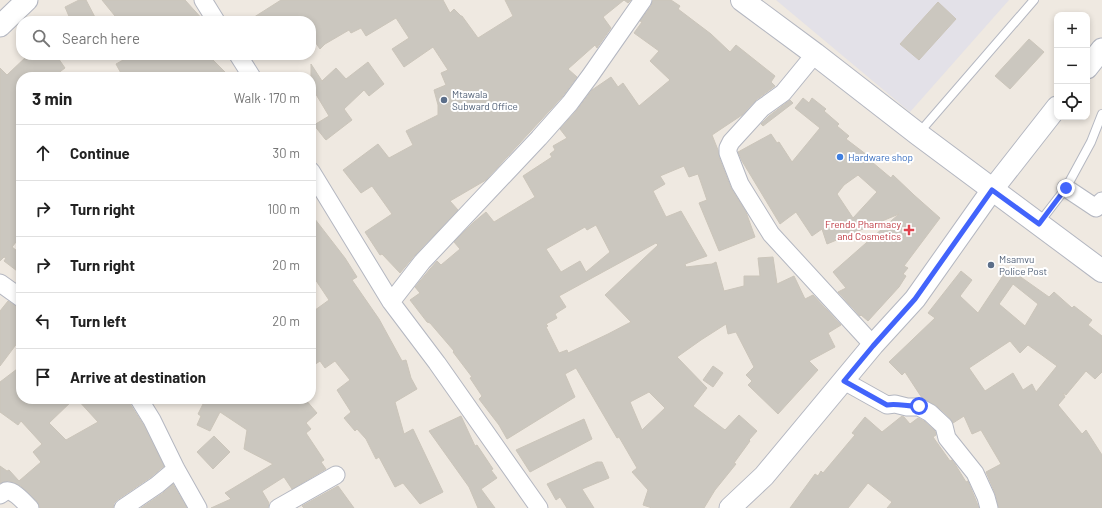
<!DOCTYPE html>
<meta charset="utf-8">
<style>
body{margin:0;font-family:Barlow,sans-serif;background:#f2f2f2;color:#222}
.controls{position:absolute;right:12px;top:12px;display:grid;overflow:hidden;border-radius:8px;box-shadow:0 2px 6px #0003}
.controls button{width:36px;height:36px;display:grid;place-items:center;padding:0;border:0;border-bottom:1px solid #e0e0e0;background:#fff;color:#222;font:20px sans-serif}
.stop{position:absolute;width:12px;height:12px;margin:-9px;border:3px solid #4264fb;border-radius:50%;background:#fff}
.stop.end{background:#4264fb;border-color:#fff;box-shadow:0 1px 4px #0008}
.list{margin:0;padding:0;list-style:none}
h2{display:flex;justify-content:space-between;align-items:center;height:52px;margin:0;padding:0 16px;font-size:17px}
h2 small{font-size:13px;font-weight:400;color:#767676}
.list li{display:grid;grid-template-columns:26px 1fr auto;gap:12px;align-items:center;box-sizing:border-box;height:56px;padding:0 16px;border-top:1px solid #e0e0e0}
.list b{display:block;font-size:15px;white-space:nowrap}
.list em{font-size:13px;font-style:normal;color:#767676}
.icon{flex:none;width:22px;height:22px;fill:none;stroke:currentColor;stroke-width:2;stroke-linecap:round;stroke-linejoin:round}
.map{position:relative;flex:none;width:1102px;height:508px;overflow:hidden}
.search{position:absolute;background:#fff;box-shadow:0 2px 6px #0003;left:16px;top:16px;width:300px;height:44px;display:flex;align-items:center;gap:10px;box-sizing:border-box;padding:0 14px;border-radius:16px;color:#767676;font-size:15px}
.panel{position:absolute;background:#fff;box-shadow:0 2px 6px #0003;left:16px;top:72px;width:300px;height:332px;border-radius:16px}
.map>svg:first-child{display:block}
.industrial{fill:#e3e1e8}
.building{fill:#cbc7bf;stroke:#cbc5ba;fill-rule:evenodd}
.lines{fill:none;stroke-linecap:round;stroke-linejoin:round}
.service-casing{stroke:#b4b7c1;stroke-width:10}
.minor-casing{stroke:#b4b7c1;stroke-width:19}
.tertiary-casing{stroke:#b4b7c1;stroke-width:23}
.secondary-casing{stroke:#b4b7c1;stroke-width:24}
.service{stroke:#fff;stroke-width:8}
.minor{stroke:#fff;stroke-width:17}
.tertiary{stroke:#fff;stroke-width:21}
.secondary{stroke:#fff;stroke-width:22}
.route{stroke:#4264fb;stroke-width:5}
.service-dot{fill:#5c6f8a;stroke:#fff;stroke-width:1.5}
.shop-dot{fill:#3f7fe0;stroke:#fff;stroke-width:1.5}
.health-dot{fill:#e0444e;stroke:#fff;stroke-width:1.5}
.labels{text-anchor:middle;stroke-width:4;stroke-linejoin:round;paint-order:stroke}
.service-label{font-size:10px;fill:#4e5e75;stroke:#fff;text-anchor:start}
.shop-label{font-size:10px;fill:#366cbe;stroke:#fff;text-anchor:start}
.health-label{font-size:10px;fill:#be3a42;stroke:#fff;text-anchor:end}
</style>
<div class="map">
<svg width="1102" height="508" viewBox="0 0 1102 508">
<rect width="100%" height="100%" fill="#efe9e1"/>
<!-- industrial -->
<path class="industrial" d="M776,0H1009L910,112Z"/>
<!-- building -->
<path class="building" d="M79,0H86L97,21H71L65,7Z
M102,0H185L204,21H119Z
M281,0H443L450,13L454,9L461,16H462L478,38L513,16L505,0H631L628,3L624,0L603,17L611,28L597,48L595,45L568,69L577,77L562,97L486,180L450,201L458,210L415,255L400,273L382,254L380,255L365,232L392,214L372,186L361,193L343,170L378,144L389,158L413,145L406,131L438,115V105L434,90L446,85L441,73L448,70L433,47L404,67L392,49L409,38L396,18L366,36L361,28L351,33L349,30L325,44L320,49L311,36V21H248Z
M653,0H671L680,6L678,9L711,34L730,52L736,45L775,76L771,82L775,86L756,100L742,115L712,135L718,150L719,157L731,188L746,212L755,237L719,251L699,203L707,200L698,174L689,177L684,166L660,176L665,184L653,191L666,217L681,211L707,256L685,264L686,267L712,264L716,262L724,291L744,286V276H760L758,258L773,257L777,284L794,276L805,299L813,295L841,325L828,333L835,347L809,361L818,370L778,414L748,385L752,381L746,375L754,367L736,332L728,334L726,324L701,340L677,357L707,388L693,406L725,430L739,415L757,431L749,440L750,441L734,463L736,464L715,490L704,508H652L643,505L648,490L632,472L637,468L619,437L617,438L576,368L565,374L575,397L507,439L499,425L479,399L482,396L470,378L472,377L453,352L454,351L430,323L427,322L410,300L420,293L415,287L430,269L437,261L441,265L460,249L454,242L474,222L486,212L494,222L535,197L523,176L552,157L550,154L555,150L553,146L567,138L560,129L577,110L592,90L611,77L618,87L623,83L639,106L670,80L650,61L659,51L634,33L642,22L640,21L651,6ZM596,225L610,252L586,272L580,261L561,272L546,249L585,227L587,230ZM656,243L658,245L605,295L631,322L608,334L568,353L567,350L559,353L546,327L548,326L546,324L557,318L555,314L566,307L559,296ZM649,392L665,408L642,430L630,402Z
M938,2L956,19L919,60L900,44Z
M1029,39L1044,52L1010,89L995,76Z
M28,55H56L65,68L53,77H21V236L12,247L21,254V274L4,261L6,258L4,257L0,261V68L7,75Z
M132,55H208L230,77H123L116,64Z
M368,62L384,84L369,96L364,90L344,109L352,120L326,140L325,139L314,125L329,116L311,86V64L322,81L336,68L346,79Z
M803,98L809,103L812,98L826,109L824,111L839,124L837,126L849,136L846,139L867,155L866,157L891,178L893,175L914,195L940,218L904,266L908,268L903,274L906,276L899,287L868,321L861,315L860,316L838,292L846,288L833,272L899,214L827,244L822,229L812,236L796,212L780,224L742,161L738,152L771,134L777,143L779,142L792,162L820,128L795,108ZM858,175L877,192L853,218L837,194L844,185Z
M790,100L793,103L763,126L761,124L769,116Z
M311,214L345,258L357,277L352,280L379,319L402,361L406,360L411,378L417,389L395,402L404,434L413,429L443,492L420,504L403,483L395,487L379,457L376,459L366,439L357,429L355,431L344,418L351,412L337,390L350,380L335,361L325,368L320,361L311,367V313L329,300L311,273Z
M1008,268L1049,297L1054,292L1072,308L1074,306L1092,320L1088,325L1102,336V372L1095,379L1086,371L1066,395L1063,393L1065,397L1058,405L1082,434L1086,430L1102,455V508H999L995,493L986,472L1001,464L981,430L972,434L964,416L953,423L951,419L937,406L922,398L905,372L902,375L889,362L935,318L928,313L961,271L972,280L960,296L978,313ZM1013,284L1038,304L1025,326L999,304ZM1010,341L1020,353L1028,345L1057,366L1036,392L1032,384L1023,390L1013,373L985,391L969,368Z
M8,301L16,306L21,308V338L0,366V311Z
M21,366V399H74L49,423L66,440L98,422L77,399H129L130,404L143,424L164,466L151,477L117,500L114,503L113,508H40L37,501L21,486L9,481L0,483V466L7,471L9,470L19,481L41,462L33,452L42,444L21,421L18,425L0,412V382Z
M713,366L723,373L713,387L703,380Z
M200,399H305L317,413L306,423L311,429L306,433L324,460L321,462L326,469L292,489L284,477L262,491L269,503L268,508H211L231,499L225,493L273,464L244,449L247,430L220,412L210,431L197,425L201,416L198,414L204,402Z
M461,416L475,446L477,445L493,469L491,470L497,478L481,489L495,508H478L469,487L429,431Z
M902,416L904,417L910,424L918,418L924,421L935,431L936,435L933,437L950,461L952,460L955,464L966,482L968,481L979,508H887L892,502L868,483L848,508H790L815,474L818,476L821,471L823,473L849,442L855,435L852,433L865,417L882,432Z
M584,419L592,439L530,472L516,450Z
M214,436L230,452L213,469L197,452Z
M597,462H602L609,478L582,489L594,508H567L560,497L556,500L547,484Z
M173,484L187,508H141L163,493Z
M338,486L354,508H304L302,506Z"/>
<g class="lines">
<defs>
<path id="service" d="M918,134L1034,0
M1039,223L1066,188L1091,142L1102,114"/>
<path id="minor" d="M203,0L216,21
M815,54L783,93L762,108L731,142L728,148V153L740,184L771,234L873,345
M238,55L252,77
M311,171L391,302L437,363L539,508
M1066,188L1096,208L1102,201
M0,283L21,298
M391,302L422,262L539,138L570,103L590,76L643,0
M844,381L887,405L895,404L907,407H919L930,413L944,426L947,438L975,473L986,497L989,508
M139,399L152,420L176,469L198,508
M0,495C2,494 4,492 6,491C13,489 25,503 30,508
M123,508L157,485L176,469
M278,508L336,475"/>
<path id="tertiary" d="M0,26L27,0
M1087,68L1102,49
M730,508L764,476L873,345L915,299L992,190L1057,107"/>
<path id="secondary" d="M742,0L815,54L918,134L1102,271"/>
</defs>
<!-- service casing -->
<use href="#service" class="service-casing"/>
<!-- minor casing -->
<use href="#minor" class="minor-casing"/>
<!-- tertiary casing -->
<use href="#tertiary" class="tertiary-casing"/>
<!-- secondary casing -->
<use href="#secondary" class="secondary-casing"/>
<!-- service -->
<use href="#service" class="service"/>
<!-- minor -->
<use href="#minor" class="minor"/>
<!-- tertiary -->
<use href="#tertiary" class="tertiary"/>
<!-- secondary -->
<use href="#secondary" class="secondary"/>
</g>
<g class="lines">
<!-- route -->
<path class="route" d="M919,406C908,407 898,403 887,405L844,381L873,346L915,299L992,190L1039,224L1066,188"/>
</g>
<!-- markers -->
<g class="service-dot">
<circle cx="444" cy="100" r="4"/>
<circle cx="991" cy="265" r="4"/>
</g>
<circle class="shop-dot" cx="840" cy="157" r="4"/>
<path class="health-dot" d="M907 224h4v4h4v4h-4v4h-4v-4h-4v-4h4z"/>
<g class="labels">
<!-- service labels -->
<g class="service-label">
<text x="452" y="98">Mtawala<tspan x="452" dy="12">Subward Office</tspan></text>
<text x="999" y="263">Msamvu<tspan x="999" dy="12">Police Post</tspan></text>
</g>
<!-- shop labels -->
<g class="shop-label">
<text x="848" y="161">Hardware shop</text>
</g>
<!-- health labels -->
<g class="health-label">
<text x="901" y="228">Frendo Pharmacy<tspan x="901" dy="12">and Cosmetics</tspan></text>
</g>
</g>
</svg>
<div class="controls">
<button>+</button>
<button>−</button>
<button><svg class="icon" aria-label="locate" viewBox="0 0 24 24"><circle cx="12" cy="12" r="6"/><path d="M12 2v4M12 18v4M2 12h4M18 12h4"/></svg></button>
</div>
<div class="stop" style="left:919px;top:406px"></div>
<div class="stop end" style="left:1066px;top:188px"></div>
<div class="search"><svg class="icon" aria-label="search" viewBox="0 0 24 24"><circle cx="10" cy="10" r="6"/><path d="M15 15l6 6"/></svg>Search here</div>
<section class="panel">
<h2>3 min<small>Walk · 170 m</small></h2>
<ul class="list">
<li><svg class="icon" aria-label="ahead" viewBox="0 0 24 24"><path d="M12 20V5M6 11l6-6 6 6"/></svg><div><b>Continue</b></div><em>30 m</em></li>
<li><svg class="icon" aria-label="right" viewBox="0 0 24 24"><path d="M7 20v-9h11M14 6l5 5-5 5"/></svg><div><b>Turn right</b></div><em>100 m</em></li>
<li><svg class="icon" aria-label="right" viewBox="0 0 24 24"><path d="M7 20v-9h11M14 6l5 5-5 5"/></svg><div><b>Turn right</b></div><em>20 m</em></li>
<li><svg class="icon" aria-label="left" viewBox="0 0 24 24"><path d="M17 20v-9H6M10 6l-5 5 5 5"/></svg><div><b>Turn left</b></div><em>20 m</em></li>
<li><svg class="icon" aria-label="arrive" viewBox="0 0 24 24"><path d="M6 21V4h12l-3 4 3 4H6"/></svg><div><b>Arrive at destination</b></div></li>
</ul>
</section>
</div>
